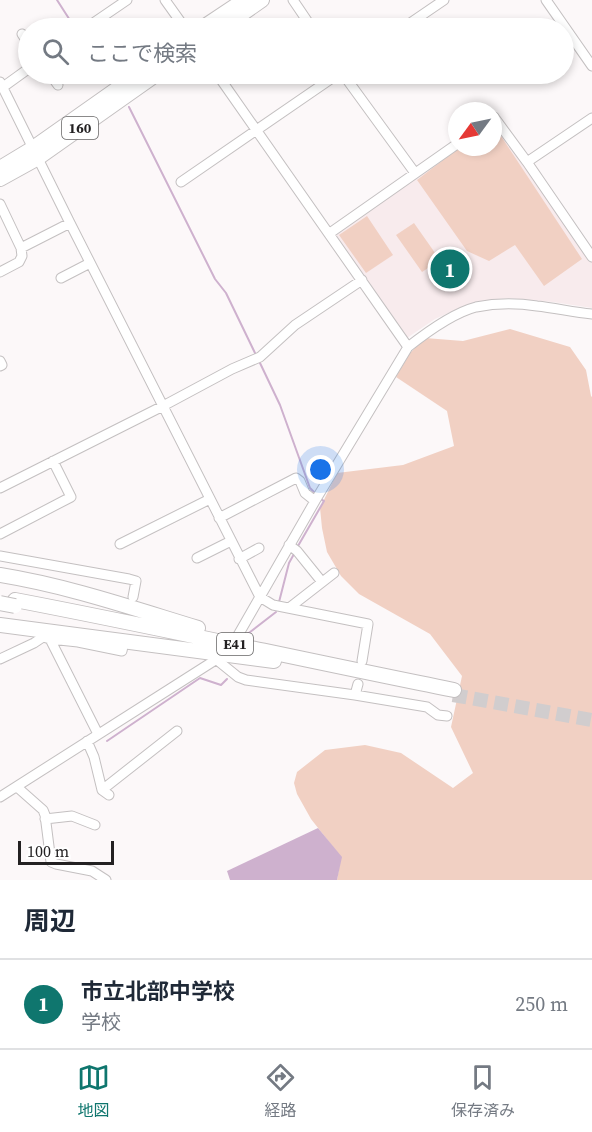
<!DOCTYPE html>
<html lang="ja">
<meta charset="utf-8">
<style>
body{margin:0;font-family:"Source Serif 4","Noto Sans JP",serif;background:#f6f6f7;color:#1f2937}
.compass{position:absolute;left:448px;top:102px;width:54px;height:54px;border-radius:50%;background:#fff;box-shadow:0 3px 9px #0003;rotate:237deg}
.scale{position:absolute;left:18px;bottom:15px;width:96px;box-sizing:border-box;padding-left:6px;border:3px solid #232122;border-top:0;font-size:16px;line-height:21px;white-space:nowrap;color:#232122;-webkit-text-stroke:4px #fff;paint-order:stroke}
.you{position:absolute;left:321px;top:470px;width:21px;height:21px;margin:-15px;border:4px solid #fff;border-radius:50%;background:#1a73e8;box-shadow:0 0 0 9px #1a73e833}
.badge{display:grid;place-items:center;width:39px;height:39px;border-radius:50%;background:#0f766e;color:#fff;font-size:20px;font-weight:700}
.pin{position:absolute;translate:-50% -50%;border:3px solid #fff;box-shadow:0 2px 6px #0006}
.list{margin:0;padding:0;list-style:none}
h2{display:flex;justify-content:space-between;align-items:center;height:78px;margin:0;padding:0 24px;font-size:26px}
h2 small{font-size:20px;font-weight:400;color:#747a83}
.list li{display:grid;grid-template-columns:39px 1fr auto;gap:18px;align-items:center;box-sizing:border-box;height:90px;padding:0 24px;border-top:2px solid #e0e1e3}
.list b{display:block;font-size:22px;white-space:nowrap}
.list p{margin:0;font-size:20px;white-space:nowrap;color:#747a83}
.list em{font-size:20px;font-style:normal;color:#747a83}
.icon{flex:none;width:33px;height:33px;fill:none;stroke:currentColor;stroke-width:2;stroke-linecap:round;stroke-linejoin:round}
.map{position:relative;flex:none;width:592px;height:880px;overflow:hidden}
.search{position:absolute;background:#fff;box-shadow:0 3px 9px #0003;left:18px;right:18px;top:18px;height:66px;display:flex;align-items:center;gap:15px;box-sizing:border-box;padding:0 21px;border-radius:33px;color:#747a83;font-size:22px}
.sheet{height:168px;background:#fff}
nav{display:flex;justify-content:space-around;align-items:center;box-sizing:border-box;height:84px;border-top:2px solid #e0e1e3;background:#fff;font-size:16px;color:#747a83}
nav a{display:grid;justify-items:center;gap:3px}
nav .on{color:#0f766e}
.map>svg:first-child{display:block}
.built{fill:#f8ebed}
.green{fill:#f1d0c3}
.water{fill:#ceb1ce}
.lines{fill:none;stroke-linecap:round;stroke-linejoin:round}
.stream{stroke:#ceb1ce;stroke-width:2}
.highway-tunnel{stroke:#d1cdce;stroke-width:14;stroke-dasharray:14 7;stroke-linecap:butt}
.minor-casing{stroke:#c4c0c1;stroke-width:11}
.highway-casing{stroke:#c4c0c1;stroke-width:16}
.minor{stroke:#fff;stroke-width:9}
.highway{stroke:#fff;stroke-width:14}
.highway-bridge-casing{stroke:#c4c0c1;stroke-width:16;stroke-linecap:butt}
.highway-bridge{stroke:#fff;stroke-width:14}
.labels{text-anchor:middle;stroke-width:6;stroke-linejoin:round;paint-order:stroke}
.shield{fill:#fff;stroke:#656464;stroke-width:1.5}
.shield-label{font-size:14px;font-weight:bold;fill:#232122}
</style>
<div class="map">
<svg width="592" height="880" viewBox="0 0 592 880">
<rect width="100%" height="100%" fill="#fcf8f9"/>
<!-- built -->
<path class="built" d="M493,121L592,262V308L553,302L508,298L480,301L466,305L435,319L407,338L334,234L457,147H493Z"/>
<!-- green -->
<path class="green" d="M493,131L501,136L582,259L544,286L515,245L489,261L467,251L417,180L460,147H493Z
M367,216L393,255L366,273L339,235Z
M414,223L440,260L422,272L396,235Z
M510,329L570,347L586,370L591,396L592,397V880H337L341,857L311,819L297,794L294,783L297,772L325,750L365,745L401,753L453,788L473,773L451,727L462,676L430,634L359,594L341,576L327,552L322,528L320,508L337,473L403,465L454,446L447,411L396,377L410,353L425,338L463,341Z"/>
<!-- water -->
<path class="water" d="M318,828L342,857L337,880H230L227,871Z"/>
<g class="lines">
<!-- stream -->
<path class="stream" d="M57,0L75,28
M107,74L112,79
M129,107L215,279L226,293L255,353
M260,363L280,405L310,488L314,492
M298,546L324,501L322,500
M279,602L289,563L294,554
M241,639L276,612
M107,741L200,678L221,685L227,679"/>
<!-- highway-tunnel -->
<path class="highway-tunnel" d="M453,695L592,720"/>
<defs>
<path id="minor" d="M165,0L185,28
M293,0L312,28
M546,0L592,66
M86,28L127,0
M403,28L444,0
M22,34L28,43
M50,74L58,85
M217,74L408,347
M343,74L415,173
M0,82L70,223L260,597L273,605L368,624L362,661
M3,87L28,69
M493,118L494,117L527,162L592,257
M527,162L592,118
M181,182L338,74
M0,204L21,248L70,223
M330,233L457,144
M0,272L19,262L22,256L21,248
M61,278L90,263
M0,361L2,365L0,366
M0,488L163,406L232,369L260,357L295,325L362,280
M219,518L296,478L300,481L305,493L315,501
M0,534L71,497L53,461
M120,544L210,499
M289,545L297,551L322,582
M0,556L129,579L136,581L133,597
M197,558L231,541
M239,559L259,548
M289,608L334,573
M237,637L315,501L408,347C427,332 453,313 476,307C496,303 517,303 537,306C555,308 573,312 592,314
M0,659L34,643L43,637L50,639
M217,660L238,677L246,680L355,695L358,684
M355,695L427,707L438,715L447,716
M98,734L50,639L78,642L122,651L123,646
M87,741L94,757L102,790L109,795
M17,787L43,810L45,815L51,862L56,864L92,871L106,880
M102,790L177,731
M0,797L220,657
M45,819L72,816L95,825"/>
<path id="highway" d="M202,28L244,0
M222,28L262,0
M0,168L33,148L138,74
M0,179L38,158L157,74
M0,575C68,586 132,608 198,628
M15,600C162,628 308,661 454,690
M0,625L274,661"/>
</defs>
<!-- minor casing -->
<use href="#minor" class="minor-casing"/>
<!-- highway casing -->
<use href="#highway" class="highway-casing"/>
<!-- minor -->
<use href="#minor" class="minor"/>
<!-- highway -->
<use href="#highway" class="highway"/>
<defs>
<path id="highway-bridge" d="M0,603L15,606"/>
</defs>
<!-- highway-bridge casing -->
<use href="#highway-bridge" class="highway-bridge-casing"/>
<!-- highway-bridge -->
<use href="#highway-bridge" class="highway-bridge"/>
</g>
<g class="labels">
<!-- shield labels -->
<g class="shield">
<rect x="62" y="117" width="36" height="22" rx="4.5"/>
<rect x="217" y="633" width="36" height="22" rx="4.5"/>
</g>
<g class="shield-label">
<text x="80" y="133">160</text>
<text x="235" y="649">E41</text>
</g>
</g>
</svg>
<svg class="compass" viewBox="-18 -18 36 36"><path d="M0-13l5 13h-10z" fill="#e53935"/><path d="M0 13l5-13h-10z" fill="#747a83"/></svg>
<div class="scale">100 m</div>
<div class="you"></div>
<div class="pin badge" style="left:450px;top:269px">1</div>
<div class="search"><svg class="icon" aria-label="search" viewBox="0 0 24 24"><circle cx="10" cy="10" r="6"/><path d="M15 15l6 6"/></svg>ここで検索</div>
</div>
<section class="sheet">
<h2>周辺<small></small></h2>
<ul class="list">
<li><span class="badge">1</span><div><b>市立北部中学校</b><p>学校</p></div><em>250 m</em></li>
</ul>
</section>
<nav>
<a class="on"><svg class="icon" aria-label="map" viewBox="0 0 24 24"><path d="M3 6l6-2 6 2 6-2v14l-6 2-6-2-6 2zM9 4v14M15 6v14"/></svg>地図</a>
<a><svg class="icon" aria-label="directions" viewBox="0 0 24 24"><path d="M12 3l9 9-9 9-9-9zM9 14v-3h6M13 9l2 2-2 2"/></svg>経路</a>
<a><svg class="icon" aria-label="saved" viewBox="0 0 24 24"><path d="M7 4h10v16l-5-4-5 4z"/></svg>保存済み</a>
</nav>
